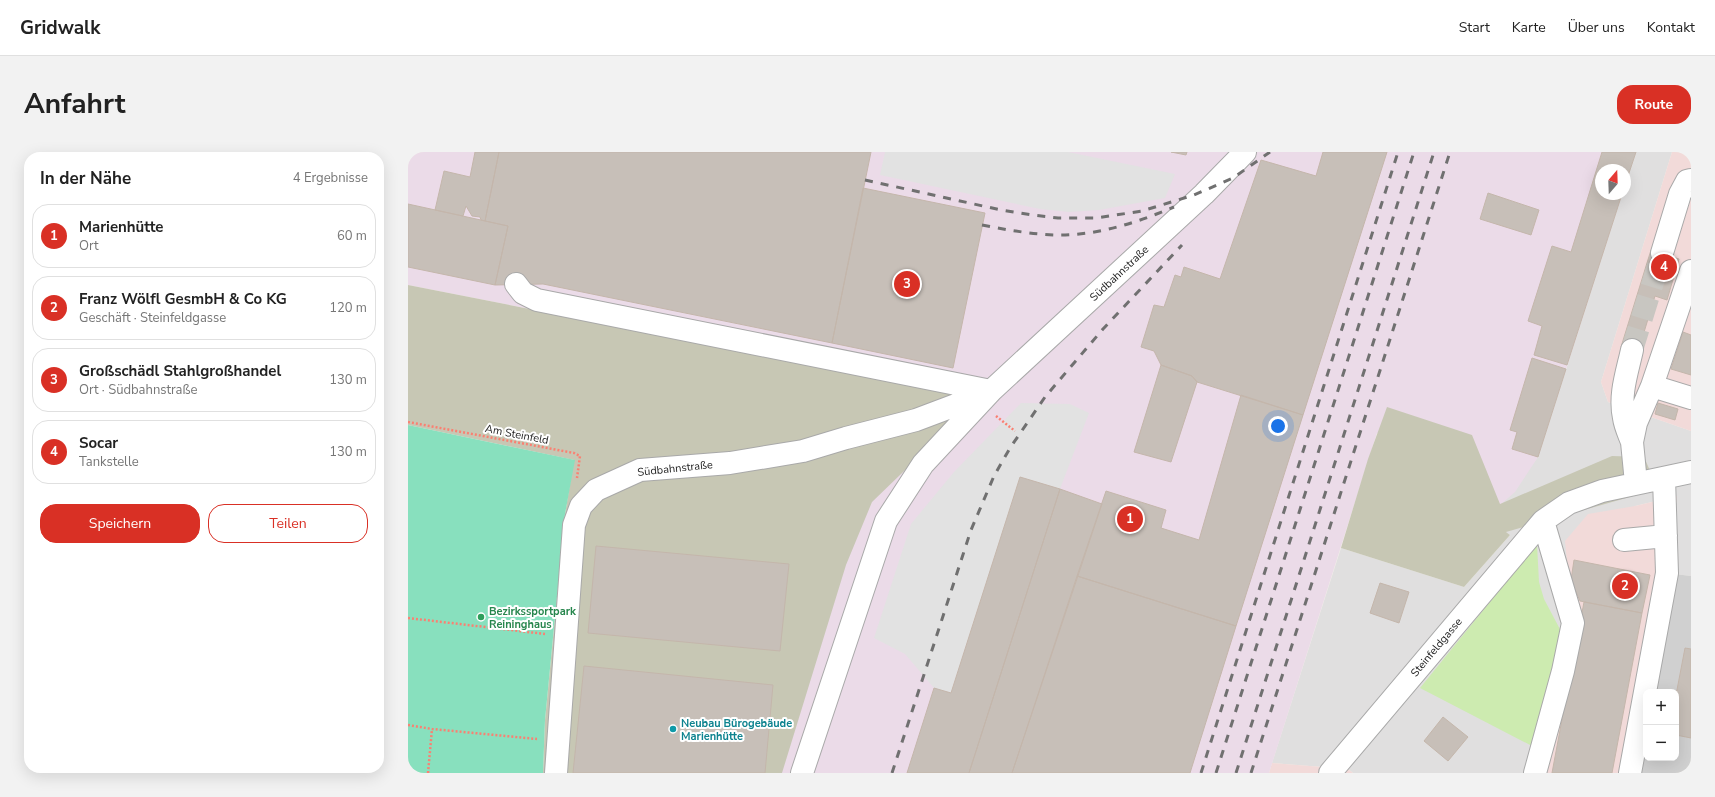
<!DOCTYPE html>
<html lang="de">
<meta charset="utf-8">
<style>
body{margin:0;font-family:"Nunito Sans",sans-serif;background:#f2f2f2;color:#222}
.controls{position:absolute;right:12px;bottom:12px;display:grid;overflow:hidden;border-radius:8px;box-shadow:0 4px 16px #0002}
.controls button{width:36px;height:36px;display:grid;place-items:center;padding:0;border:0;border-bottom:1px solid #e0e0e0;background:#fff;color:#222;font:20px sans-serif}
.compass{position:absolute;left:1187px;top:12px;width:36px;height:36px;border-radius:50%;background:#fff;box-shadow:0 4px 16px #0002;rotate:19deg}
.you{position:absolute;left:870px;top:274px;width:14px;height:14px;margin:-10px;border:3px solid #fff;border-radius:50%;background:#1a73e8;box-shadow:0 0 0 6px #1a73e833}
.badge{display:grid;place-items:center;width:26px;height:26px;border-radius:50%;background:#d93025;color:#fff;font-size:13px;font-weight:700}
.pin{position:absolute;translate:-50% -50%;border:2px solid #fff;box-shadow:0 1px 4px #0006}
.list{margin:0;padding:0;list-style:none}
h2{display:flex;justify-content:space-between;align-items:center;height:52px;margin:0;padding:0 16px;font-size:17px}
h2 small{font-size:13px;font-weight:400;color:#767676}
.list li{display:grid;grid-template-columns:26px 1fr auto;gap:12px;align-items:center;box-sizing:border-box;height:64px;margin:0 8px 8px;padding:0 8px;border:1px solid #e0e0e0;border-radius:16px}
.list b{display:block;font-size:15px;white-space:nowrap}
.list p{margin:0;font-size:13px;white-space:nowrap;color:#767676}
.list em{font-size:13px;font-style:normal;color:#767676}
.actions{display:flex;gap:8px;padding:12px 16px}
.actions a{flex:1;padding:9px 0;border:1px solid #d93025;border-radius:16px;text-align:center;font-size:14px;color:#d93025}
.actions .main{background:#d93025;color:#fff}
.map{position:relative;flex:none;width:1283px;height:621px;overflow:hidden;border-radius:16px}
header{display:flex;align-items:center;gap:24px;box-sizing:border-box;height:56px;padding:0 20px;background:#fff;border-bottom:1px solid #e0e0e0}
header strong{font-size:19px}
nav{display:flex;gap:22px;margin-inline-start:auto;font-size:14px}
.intro{display:flex;align-items:center;justify-content:space-between;box-sizing:border-box;height:96px;padding:0 24px}
h1{margin:0;font-size:28px}
.button{padding:10px 18px;border-radius:16px;background:#d93025;color:#fff;font-size:14px;font-weight:700}
main{display:flex;gap:24px;padding:0 24px}
aside{flex:1;background:#fff;border-radius:16px;box-shadow:0 4px 16px #0002}
.map>svg:first-child{display:block}
.residential{fill:#e0dfdf}
.commercial{fill:#f2dad9}
.industrial{fill:#ebdbe8}
.religious{fill:#d0d0d0;fill-rule:evenodd}
.construction{fill:#c7c7b4}
.grass{fill:#cdebb0}
.pitch{fill:#88e0be}
.parking{fill:#e2e2e2}
.building{fill:#c7bfb8;stroke:#c4b6ab}
.lines{fill:none;stroke-linecap:round;stroke-linejoin:round}
.minor-tunnel{stroke:#c8c6c1;stroke-width:22;stroke-dasharray:22 11;stroke-linecap:butt}
.minor-casing{stroke:#a9a9a9;stroke-width:24}
.path{stroke:#fa8072;stroke-width:2.5;stroke-dasharray:2 2;stroke-linecap:butt}
.minor{stroke:#fff;stroke-width:22}
.rail{stroke:#707070;stroke-width:3;stroke-dasharray:8 8;stroke-linecap:butt}
.leisure-dot{fill:#2e9e5b;stroke:#fff;stroke-width:1.5}
.culture-dot{fill:#0f9aa8;stroke:#fff;stroke-width:1.5}
.labels{text-anchor:middle;stroke-width:4;stroke-linejoin:round;paint-order:stroke}
.street-label{font-size:11px;fill:#222;stroke:#fff}
.leisure-label{font-size:11px;font-weight:bold;fill:#27864d;stroke:#fff;text-anchor:start}
.culture-label{font-size:11px;font-weight:bold;fill:#0d838f;stroke:#fff;text-anchor:start}
</style>
<header>
<strong>Gridwalk</strong>
<nav><a>Start</a><a>Karte</a><a>Über uns</a><a>Kontakt</a></nav>
</header>
<div class="intro"><h1>Anfahrt</h1><a class="button">Route</a></div>
<main>
<aside>
<h2>In der Nähe<small>4 Ergebnisse</small></h2>
<ul class="list">
<li><span class="badge">1</span><div><b>Marienhütte</b><p>Ort</p></div><em>60 m</em></li>
<li><span class="badge">2</span><div><b>Franz Wölfl GesmbH &amp; Co KG</b><p>Geschäft · Steinfeldgasse</p></div><em>120 m</em></li>
<li><span class="badge">3</span><div><b>Großschädl Stahlgroßhandel</b><p>Ort · Südbahnstraße</p></div><em>130 m</em></li>
<li><span class="badge">4</span><div><b>Socar</b><p>Tankstelle</p></div><em>130 m</em></li>
</ul>
<div class="actions"><a class="main">Speichern</a><a>Teilen</a></div>
</aside>
<div class="map">
<svg width="1283" height="621" viewBox="0 0 1283 621">
<rect width="100%" height="100%" fill="#f2efe9"/>
<!-- residential -->
<path class="residential" d="M1228,0H1264L1193,230L1200,250L1283,279V424L1259,421L1269,344L1227,354L1165,471L1127,621H945L940,617L864,611L933,396L1056,435L1102,383L1088,374L1092,353L1130,305L1214,42H1217V33Z"/>
<!-- commercial -->
<path class="commercial" d="M1264,0H1283V279L1200,250L1193,230Z
M1269,344L1259,421L1222,621H1126L1165,471L1157,389L1180,362L1227,354Z
M864,611L940,617L945,621H861Z"/>
<!-- industrial -->
<path class="industrial" d="M0,0H1228L1217,33V18H1193V42H1214L1130,305L1107,340L1092,353L969,281L861,621H135L401,212L0,133Z"/>
<!-- religious -->
<path class="religious" d="M1259,421L1283,424V621H1222ZM1238,540H1268V606H1238Z"/>
<!-- construction -->
<path class="construction" d="M0,133L401,212L565,247L521,295L464,350L438,413L374,621H135L137,568L157,362L166,308L0,273Z
M979,255L1064,283L1092,352L1204,304L1236,305L1250,337L1098,380L1102,383L1056,435L933,396L960,307Z"/>
<!-- grass -->
<path class="grass" d="M1129,392L1131,430L1136,447L1154,481L1124,594L1012,536Z"/>
<!-- pitch -->
<path class="pitch" d="M0,273L167,308L157,362L137,568L135,621H0Z"/>
<!-- parking -->
<path class="parking" d="M477,0H660L767,22L757,46L691,58L661,60L632,57L472,23Z
M613,251L662,252L681,261L652,337L612,325L543,541L526,536L497,502L466,486L503,372L546,320Z"/>
<!-- building -->
<path class="building" d="M67,0H91L77,69L73,68L72,65L64,64L58,54L55,64L27,58L36,19L62,25Z
M91,0H463L424,191L135,132L87,133L100,74L77,69Z
M763,0H779L778,3Z
M915,0H979L895,263L789,230L784,224L753,213L746,199L733,195L746,153L756,155L767,123L773,125L776,115L812,127L853,8L908,24Z
M1194,0H1228L1217,33V18H1193V42H1214L1159,213L1126,203L1134,174L1120,169L1144,94L1163,100Z
M455,36L577,61L545,216L424,191Z
M1080,41L1131,58L1123,83L1072,67Z
M0,52L100,74L87,133L0,115Z
M1243,98L1271,107L1259,148L1247,144L1230,200L1213,195Z
M1275,180L1283,183V223L1263,217Z
M1124,206L1158,217L1130,305L1104,297L1109,280L1102,278Z
M753,213L784,224L789,230L763,310L726,300Z
M833,243L895,263L828,474L669,424L698,339L758,358L753,376L791,388Z
M1250,251L1270,257L1267,268L1247,262Z
M612,325L652,337L561,621H499L526,536L543,541Z
M652,337L694,352L604,621H561Z
M188,394L381,412L372,499L180,481Z
M1166,408L1242,423L1234,461L1172,449L1163,428Z
M669,424L828,474L782,621H604Z
M972,431L1001,440L991,471L962,461Z
M1176,450L1234,461L1204,621H1144Z
M1277,496L1283,497V586L1268,583V543Z
M176,514L365,533L357,621H165Z
M1035,565L1060,585L1040,609L1016,589Z"/>
<g class="lines">
<!-- minor-tunnel -->
<path class="minor-tunnel" d="M1224,198L1254,101"/>
<defs>
<path id="minor" d="M1254,101L1272,42L1279,29L1283,28
M108,132L115,141L129,148L583,239
M1244,234L1283,246
M1224,290C1221,282 1217,274 1216,266C1211,243 1219,221 1224,198
M1228,331L1224,290L1228,271L1244,234L1283,119
M1216,388L1258,384
M148,621L166,373L173,354L188,338L232,318L322,311L395,299L438,286L508,268L577,242
M394,621L478,369L515,312L583,239L796,42L837,0
M922,621L1135,369L1161,351L1194,339L1283,320
M1127,621L1155,519L1165,471L1135,369
M1222,621L1259,421L1256,326"/>
</defs>
<!-- minor casing -->
<use href="#minor" class="minor-casing"/>
<!-- path -->
<path class="path" d="M588,264L607,279
M0,270L166,301L172,304L169,326
M0,466L137,482
M0,573L24,577L129,587
M20,621L24,577"/>
<!-- minor -->
<use href="#minor" class="minor"/>
<!-- rail -->
<path class="rail" d="M457,28L593,58L624,63L650,66H688L734,59L786,43L825,26L862,0
M574,73C599,78 623,82 647,83C688,84 728,71 766,55
M484,621L563,378L586,324L602,296L637,245L695,177L774,93
M793,621L990,0
M808,621L1006,0
M828,621L1026,0
M843,621L1042,0"/>
</g>
<!-- markers -->
<circle class="leisure-dot" cx="73" cy="465" r="4"/>
<circle class="culture-dot" cx="265" cy="577" r="4"/>
<g class="labels">
<!-- street labels -->
<g class="street-label">
<text transform="translate(711 121) rotate(-43)" y="4">Südbahnstraße</text>
<text transform="translate(109 282) rotate(11)" y="4">Am Steinfeld</text>
<text transform="translate(267 316) rotate(-6)" y="4">Südbahnstraße</text>
<text transform="translate(1028 495) rotate(-50)" y="4">Steinfeldgasse</text>
</g>
<!-- leisure labels -->
<g class="leisure-label">
<text x="81" y="463">Bezirkssportpark<tspan x="81" dy="13">Reininghaus</tspan></text>
</g>
<!-- culture labels -->
<g class="culture-label">
<text x="273" y="575">Neubau Bürogebäude<tspan x="273" dy="13">Marienhütte</tspan></text>
</g>
</g>
</svg>
<div class="controls">
<button>+</button>
<button>−</button>
</div>
<svg class="compass" viewBox="-18 -18 36 36"><path d="M0-13l5 13h-10z" fill="#e53935"/><path d="M0 13l5-13h-10z" fill="#767676"/></svg>
<div class="you"></div>
<div class="pin badge" style="left:722px;top:367px">1</div>
<div class="pin badge" style="left:1217px;top:434px">2</div>
<div class="pin badge" style="left:499px;top:132px">3</div>
<div class="pin badge" style="left:1256px;top:115px">4</div>
</div>
</main>
